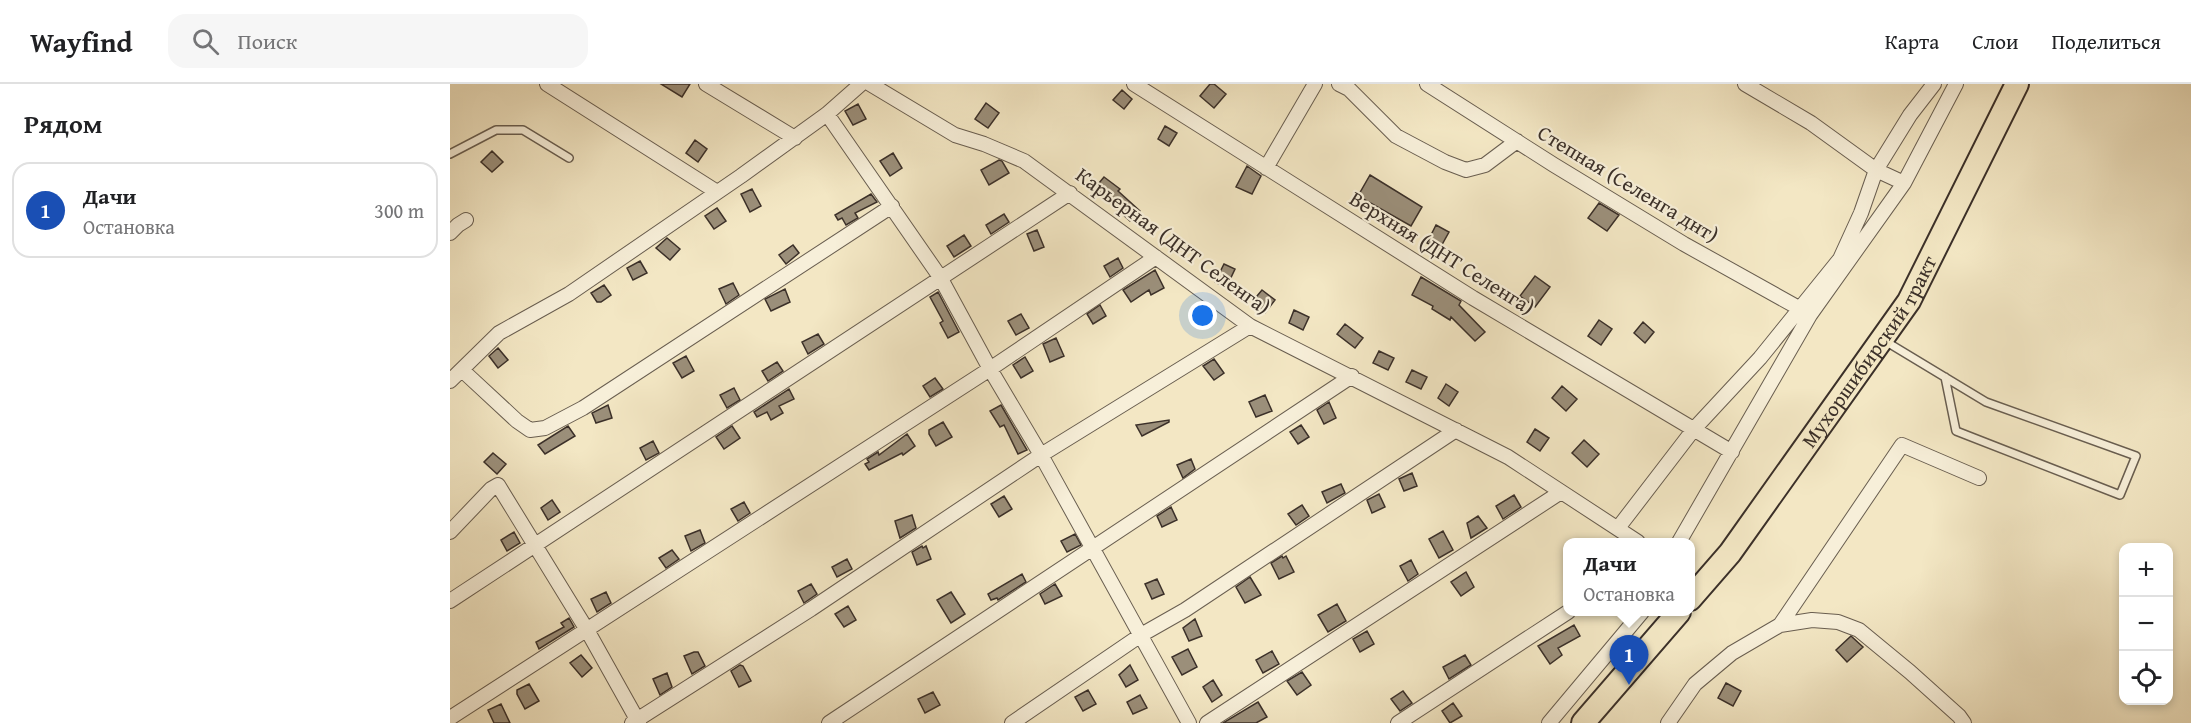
<!DOCTYPE html>
<html lang="ru">
<meta charset="utf-8">
<style>
body{margin:0;font-family:"Gentium Book Plus",serif;background:#f6f6f6;color:#202124}
.controls{position:absolute;right:18px;bottom:18px;display:grid;overflow:hidden;border-radius:12px;box-shadow:0 3px 9px #0003}
.controls button{width:54px;height:54px;display:grid;place-items:center;padding:0;border:0;border-bottom:2px solid #e0e0e0;background:#fff;color:#202124;font:30px sans-serif}
.you{position:absolute;left:753px;top:232px;width:21px;height:21px;margin:-15px;border:4px solid #fff;border-radius:50%;background:#1a73e8;box-shadow:0 0 0 9px #1a73e833}
.badge{display:grid;place-items:center;width:39px;height:39px;border-radius:50%;background:#db2777;color:#fff;font-size:20px;font-weight:700}
.pin{position:absolute;translate:-50% -50px;filter:drop-shadow(0 2px 3px #0008)}
.pin::after{content:'';position:absolute;top:32px;width:21px;height:18px;background:inherit;clip-path:polygon(0 0,100% 0,50% 100%)}
.popup{position:absolute;left:1113px;top:454px;width:132px;height:78px;box-sizing:border-box;display:grid;place-content:center;border-radius:12px;background:#fff;filter:drop-shadow(0 2px 4px #0005);font-size:20px;white-space:nowrap;color:#757577}
.popup b{font-size:22px;color:#202124}
.popup::after{content:'';position:absolute;left:50%;top:100%;margin-left:-12px;border:12px solid transparent;border-top-color:#fff}
.list{margin:0;padding:0;list-style:none}
h2{display:flex;justify-content:space-between;align-items:center;height:78px;margin:0;padding:0 24px;font-size:26px}
h2 small{font-size:20px;font-weight:400;color:#757577}
.list li{display:grid;grid-template-columns:39px 1fr auto;gap:18px;align-items:center;box-sizing:border-box;height:96px;margin:0 12px 12px;padding:0 12px;border:2px solid #e0e0e0;border-radius:18px}
.list b{display:block;font-size:22px;white-space:nowrap}
.list p{margin:0;font-size:20px;white-space:nowrap;color:#757577}
.list em{font-size:20px;font-style:normal;color:#757577}
.icon{flex:none;width:33px;height:33px;fill:none;stroke:currentColor;stroke-width:2;stroke-linecap:round;stroke-linejoin:round}
.map{position:relative;flex:none;width:1741px;height:639px;overflow:hidden}
header{display:flex;align-items:center;gap:36px;box-sizing:border-box;height:84px;padding:0 30px;background:#fff;border-bottom:2px solid #e0e0e0}
header strong{font-size:28px}
nav{display:flex;gap:33px;margin-inline-start:auto;font-size:21px}
.search{width:420px;height:54px;background:#f6f6f6;display:flex;align-items:center;gap:15px;box-sizing:border-box;padding:0 21px;border-radius:18px;color:#757577;font-size:22px}
main{display:flex}
aside{flex:1;background:#fff}
.map>svg:first-child{display:block}
.building{fill:#9b8f7a;stroke:#3b3029;stroke-width:1.5}
.lines{fill:none;stroke-linecap:round;stroke-linejoin:round}
.lane-casing{stroke:#695e50;stroke-width:10}
.street-casing{stroke:#695e50;stroke-width:16}
.primary-casing{stroke:#3b3029;stroke-width:26}
.lane{stroke:#f7efd9;stroke-width:7}
.street{stroke:#f7efd9;stroke-width:14}
.primary{stroke:#f3e7c4;stroke-width:22}
.labels{text-anchor:middle;stroke-width:4.5;stroke-linejoin:round;paint-order:stroke}
.street-label{font-size:21px;fill:#3b3029;stroke:#f7efd9}
</style>
<header>
<strong>Wayfind</strong>
<div class="search"><svg class="icon" aria-label="search" viewBox="0 0 24 24"><circle cx="10" cy="10" r="6"/><path d="M15 15l6 6"/></svg>Поиск</div>
<nav><a>Карта</a><a>Слои</a><a>Поделиться</a></nav>
</header>
<main>
<aside>
<h2>Рядом<small></small></h2>
<ul class="list">
<li><span class="badge" style="background:#1a4fb4">1</span><div><b>Дачи</b><p>Остановка</p></div><em>300 m</em></li>
</ul>
</aside>
<div class="map">
<svg width="1741" height="639" viewBox="0 0 1741 639">
<rect width="100%" height="100%" fill="#f3e7c4"/>
<filter id="stains"><feTurbulence type="fractalNoise" baseFrequency=".00333" numOctaves="4"/><feColorMatrix values="0 0 0 0 .2 0 0 0 0 .09 0 0 0 0 .02 0 0 0 .5 -.17"/></filter>
<radialGradient id="worn" r=".72"><stop offset=".6" stop-color="#630" stop-opacity="0"/><stop offset="1" stop-color="#630" stop-opacity=".3"/></radialGradient>
<!-- building -->
<path class="building" d="M211,0H240L232,13Z
M760,0H764L776,10L764,24L750,12Z
M672,6L682,15L674,25L663,16Z
M536,19L549,29L538,44L525,35Z
M408,20L416,35L403,41L395,27Z
M715,42L727,49L719,62L708,55Z
M245,56L257,65L248,78L236,69Z
M42,67L53,78L42,88L31,78Z
M443,69L452,84L440,92L430,77Z
M549,76L552,77L559,89L539,101L531,86Z
M797,82L811,92L802,110L786,103Z
M920,91L972,123L961,142L908,112Z
M654,93L670,105L668,107L690,127L680,137L644,105Z
M302,105L311,122L300,128L291,110Z
M421,110L427,118L405,129L408,134L396,141L392,134L388,136L385,131Z
M1149,119L1169,131L1157,147L1138,134Z
M267,124L276,137L264,145L255,132Z
M554,130L559,138L541,150L536,141Z
M986,141L999,148L989,166L977,159Z
M587,146L594,163L584,167L577,150Z
M514,151L521,162L504,173L497,162Z
M217,154L230,165L220,176L206,164Z
M343,161L349,169L336,180L329,171Z
M668,174L673,184L660,193L654,182Z
M190,177L197,189L183,196L177,184Z
M774,180L785,185L776,204L765,198Z
M705,186L714,204L701,211L699,206L681,218L673,206Z
M1085,192L1100,203L1085,223L1070,212Z
M971,193L1011,217L1009,221L1035,248L1025,257L1001,233L1000,236L982,225L983,222L962,211Z
M283,199L289,211L276,220L269,205Z
M154,201L161,211L151,218H147L141,209Z
M335,205L340,218L321,227L315,215Z
M812,206L825,216L815,229L802,218Z
M488,208L509,248L498,254L490,239L493,237L480,213Z
M650,221L656,232L643,240L637,230Z
M844,226L859,233L853,246L839,239Z
M571,230L579,244L566,251L558,237Z
M1149,236L1162,245L1151,261L1138,252Z
M1193,238L1204,248L1195,259L1184,249Z
M895,240L913,254L905,264L887,250Z
M368,250L374,260L358,270L352,258Z
M606,254L614,272L600,278L593,260Z
M48,264L58,276L48,284L39,272Z
M929,267L944,274L938,286L923,279Z
M236,272L244,287L232,294L223,279Z
M575,273L583,287L571,294L563,281Z
M764,275L774,289L764,296L753,282Z
M327,278L333,287L318,297L312,287Z
M962,286L977,293L971,305L956,298Z
M485,294L493,305L480,313L473,302Z
M996,300L1008,308L999,322L988,314Z
M1112,302L1127,315L1116,327L1102,314Z
M284,304L290,316L277,324L270,311Z
M339,305L344,315L329,322L333,329L321,336L317,328L307,333L304,328Z
M815,311L822,327L806,333L799,318Z
M879,318L886,334L874,340L867,326Z
M158,321L162,334L146,339L142,329Z
M551,321L577,366L568,370L554,341L550,343L540,327Z
M719,336V338L692,352L686,341Z
M493,338L502,353L486,362L479,350V346Z
M851,341L859,353L848,360L840,348Z
M118,342L125,352L95,370L88,361Z
M282,342L290,354L274,365L266,353Z
M1085,345L1099,354L1090,367L1077,358Z
M457,350L465,362L453,371L452,369L419,386L415,380L419,378L417,375L428,368L429,371Z
M1134,356L1149,370L1137,383L1122,369Z
M203,357L209,369L196,376L190,364Z
M43,369L56,380L47,390L34,378Z
M741,375L745,385L733,394L727,381Z
M962,389L967,402L954,407L949,395Z
M891,400L895,409L877,419L872,408Z
M929,410L935,423L922,429L917,416Z
M1064,411L1071,423L1053,435L1046,422Z
M554,412L562,425L549,433L541,420Z
M102,416L110,428L98,436L91,424Z
M294,418L300,429L288,437L281,425Z
M852,421L859,432L846,441L838,430Z
M721,423L727,436L712,443L707,432Z
M462,431L466,444L450,454L445,437Z
M1028,432L1037,444L1021,454L1017,439Z
M250,446L255,459L241,467L235,452Z
M993,447L1003,466L989,474L979,455Z
M64,448L70,459L57,467L51,456Z
M625,450L631,461L617,468L611,457Z
M472,462L473,464L476,462L481,475L467,481L462,468Z
M222,466L229,475L216,484L209,474Z
M832,472L833,474L836,472L844,488L829,495L821,479Z
M397,475L402,485L387,493L382,483Z
M961,476L968,490L958,497L950,482Z
M1016,488L1024,503L1011,512L1001,498Z
M572,490L576,498L548,516L547,514L541,516L538,510Z
M800,493L811,511L795,519L786,503Z
M707,495L714,510L702,515L695,500Z
M361,500L367,510L354,519L348,507Z
M605,500L612,512L595,520L590,510Z
M156,508L161,519L147,528L141,515Z
M501,508L515,530L501,539L487,516Z
M887,520L896,537L878,548L868,531Z
M398,522L406,536L394,543L385,530Z
M119,534L124,543L89,565L86,558L114,543L111,539Z
M745,535L752,552L739,557L733,544Z
M1124,541L1130,552L1108,564L1112,571L1100,580L1088,562Z
M917,547L924,560L910,568L903,555Z
M1401,552L1413,563L1397,578L1386,566Z
M738,565L747,583L732,591L722,573Z
M822,567L829,580L813,589L806,576Z
M244,568H248L255,582L242,590L234,572Z
M131,571L142,584L132,593L120,579Z
M1015,571L1021,581L999,595L993,583Z
M290,581L293,582L301,597L289,603L281,587Z
M680,581L688,596L676,603L669,591Z
M852,588L861,601L847,611L837,597Z
M217,589L222,603L210,611L203,595Z
M763,596L772,611L762,618L753,603Z
M1276,599L1291,607L1283,622L1268,614Z
M79,600L89,617L75,625L67,610V606Z
M638,606L646,620L633,627L625,613Z
M953,607L962,619L950,627L941,615Z
M483,608L490,621L475,629L468,615Z
M690,611L697,624L683,630L677,618Z
M808,618L817,633L806,639H773Z
M1003,619L1012,632L1000,639L992,627Z
M51,620L60,639H44L38,626Z"/>
<g class="lines">
<defs>
<path id="lane" d="M0,70L46,46H73L119,74
M1435,257L1536,318L1686,372L1670,411L1506,347L1495,293"/>
<path id="street" d="M97,0L267,108
M256,0L345,54
M420,0L505,51L534,60L574,77L800,242L1058,373L1188,458
M684,0L1023,214L1282,368
M889,0L899,5L946,52L995,78L1016,86L1035,81L1067,57
M977,0L1104,81L1234,160L1356,228
M1295,0L1361,39L1426,86L1454,99
M377,30L490,193L540,285L591,371L739,639
M816,84L865,0
M0,149L8,141L16,136
M12,286L67,337L80,346L95,344L133,324L442,122
M0,297L49,249L119,210L291,92L377,30L411,0
M1168,444L1244,345L1310,274L1390,175L1411,129L1426,86L1460,31L1484,0
M0,448L41,405L48,401L137,546L189,639
M1229,458L1360,231L1454,99L1506,0
M0,517L620,109
M1330,541L1452,361L1529,394
M0,634L540,285L706,173
M182,639L361,525L591,371L800,242
M379,639L902,292
M562,639L691,551L735,526L1006,346
M757,639L1111,408
M948,639L1118,528
M1099,639L1192,528
M1218,639L1245,600L1282,569L1330,541L1362,536L1388,538L1409,546L1460,588L1509,632L1514,639"/>
<g id="primary">
<path id="s1" d="M1240,515L1280,469L1459,217L1567,0"/>
<path d="M1133,639L1229,528"/>
</g>
</defs>
<!-- lane casing -->
<use href="#lane" class="lane-casing"/>
<!-- street casing -->
<use href="#street" class="street-casing"/>
<!-- primary casing -->
<use href="#primary" class="primary-casing"/>
<!-- lane -->
<use href="#lane" class="lane"/>
<!-- street -->
<use href="#street" class="street"/>
<!-- primary -->
<use href="#primary" class="primary"/>
</g>
<g class="labels">
<!-- street labels -->
<g class="street-label">
<text transform="translate(1178 100) rotate(31)" y="7">Степная (Селенга днт)</text>
<text transform="translate(723 157) rotate(36)" y="7">Карьерная (ДНТ Селенга)</text>
<text transform="translate(992 169) rotate(32)" y="7">Верхняя (ДНТ Селенга)</text>
<text dy="7" stroke="none"><textPath href="#s1" startOffset="306">Мухоршибирский тракт</textPath></text>
</g>
</g>
<rect width="100%" height="100%" filter="url(#stains)"/>
<rect width="100%" height="100%" fill="url(#worn)"/>
</svg>
<div class="controls">
<button>+</button>
<button>−</button>
<button><svg class="icon" aria-label="locate" viewBox="0 0 24 24"><circle cx="12" cy="12" r="6"/><path d="M12 2v4M12 18v4M2 12h4M18 12h4"/></svg></button>
</div>
<div class="you"></div>
<div class="pin badge" style="left:1179px;top:601px;background:#1a4fb4">1</div>
<div class="popup"><b>Дачи</b>Остановка</div>
</div>
</main>
